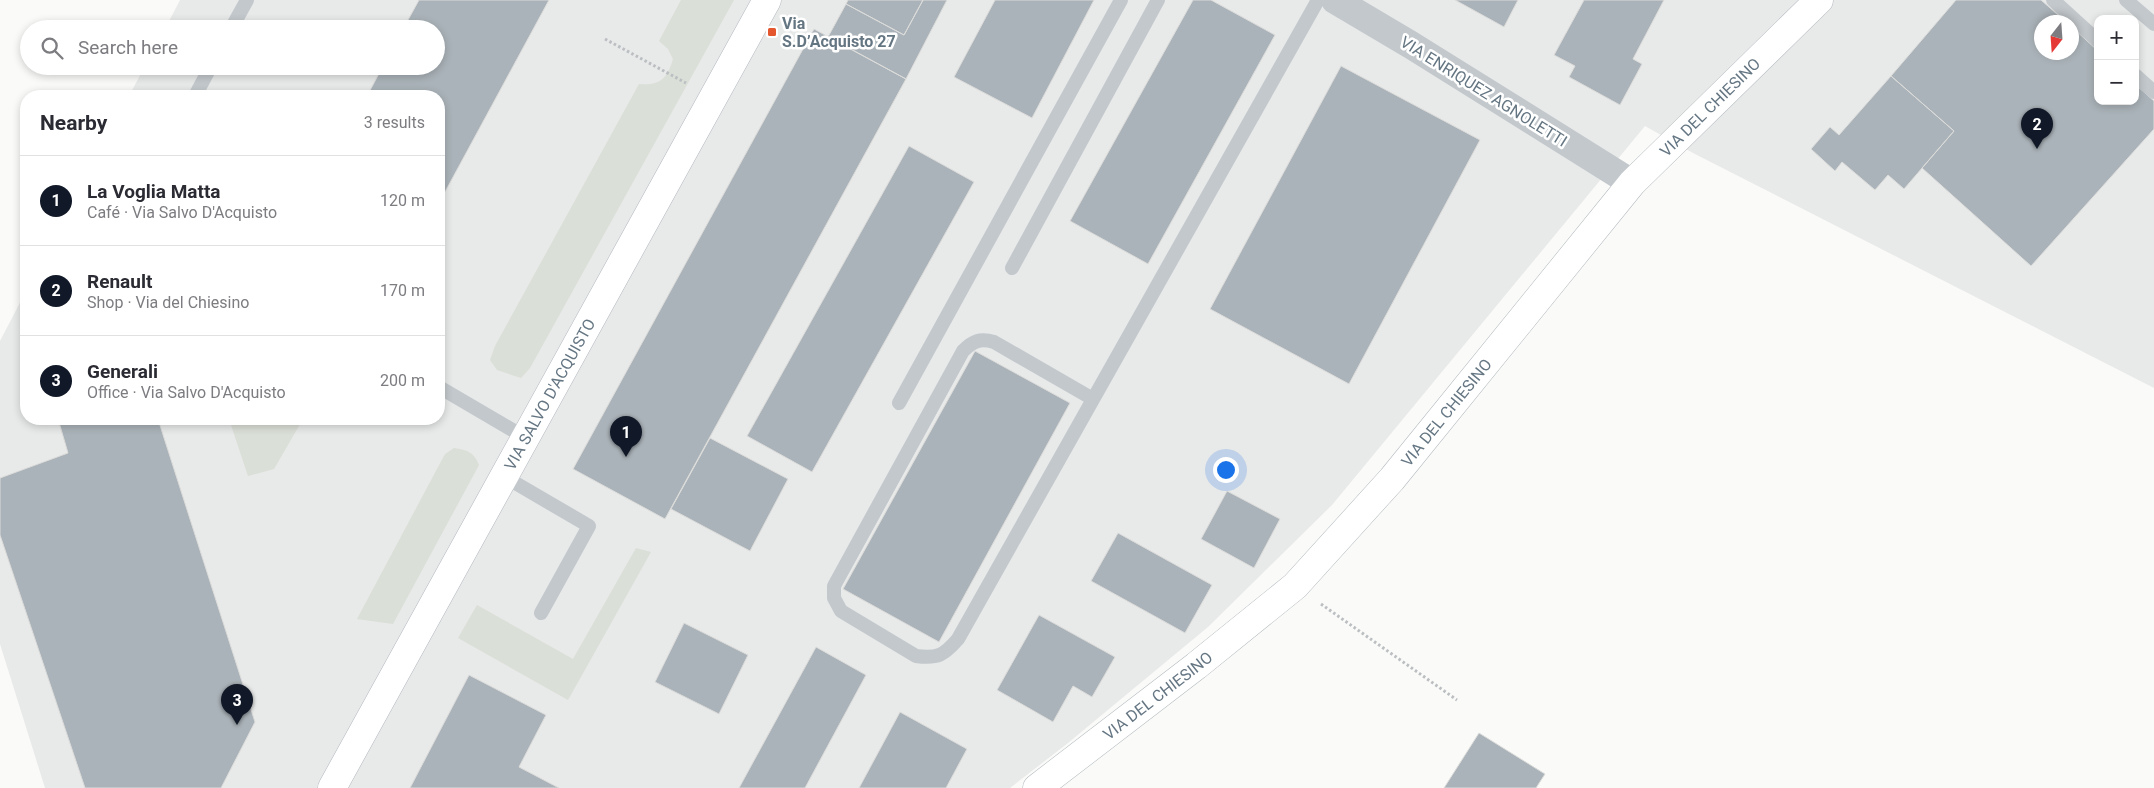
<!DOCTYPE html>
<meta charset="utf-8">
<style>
body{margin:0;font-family:Roboto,sans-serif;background:#f2f2f3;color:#2b2b33}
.controls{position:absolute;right:15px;top:15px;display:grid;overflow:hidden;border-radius:10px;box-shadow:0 2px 8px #0003}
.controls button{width:45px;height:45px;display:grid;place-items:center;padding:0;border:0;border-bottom:1px solid #e1e1e2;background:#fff;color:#2b2b33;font:25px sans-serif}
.compass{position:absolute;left:2034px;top:15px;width:45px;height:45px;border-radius:50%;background:#fff;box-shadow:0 2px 8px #0003;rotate:197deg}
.you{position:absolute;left:1225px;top:469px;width:18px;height:18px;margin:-12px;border:4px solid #fff;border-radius:50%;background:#1a73e8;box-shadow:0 0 0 8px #1a73e833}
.badge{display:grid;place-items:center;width:32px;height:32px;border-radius:50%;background:#111827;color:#fff;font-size:16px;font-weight:700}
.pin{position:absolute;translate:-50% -41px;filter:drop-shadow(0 1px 2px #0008)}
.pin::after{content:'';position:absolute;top:26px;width:18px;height:15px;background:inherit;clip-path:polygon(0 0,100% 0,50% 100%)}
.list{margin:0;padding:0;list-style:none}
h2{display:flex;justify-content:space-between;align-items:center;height:65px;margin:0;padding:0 20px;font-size:21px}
h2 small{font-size:16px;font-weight:400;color:#7c7c81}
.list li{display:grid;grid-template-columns:32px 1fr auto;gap:15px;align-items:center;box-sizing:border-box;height:90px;padding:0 20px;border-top:1px solid #e1e1e2}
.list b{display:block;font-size:19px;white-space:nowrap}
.list p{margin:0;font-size:16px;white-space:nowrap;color:#7c7c81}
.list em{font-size:16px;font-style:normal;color:#7c7c81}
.icon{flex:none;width:28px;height:28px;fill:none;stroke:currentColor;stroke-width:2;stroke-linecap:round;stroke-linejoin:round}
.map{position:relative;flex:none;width:2154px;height:788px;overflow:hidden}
.search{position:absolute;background:#fff;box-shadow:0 2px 8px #0003;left:20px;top:20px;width:425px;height:55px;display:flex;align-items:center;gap:12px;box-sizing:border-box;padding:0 18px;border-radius:28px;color:#7c7c81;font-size:19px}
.panel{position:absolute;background:#fff;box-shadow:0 2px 8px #0003;left:20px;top:90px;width:425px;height:335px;border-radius:20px}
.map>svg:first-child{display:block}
.built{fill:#e8e9e9;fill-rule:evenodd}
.green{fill:#dadfd7}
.building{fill:#aab3b9;stroke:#dcdcda}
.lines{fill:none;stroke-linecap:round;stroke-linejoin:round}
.secondary-casing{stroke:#b3babf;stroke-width:29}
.path{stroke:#bbbfc2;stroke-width:3;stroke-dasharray:2.5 2.5;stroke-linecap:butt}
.lane{stroke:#c3c8cc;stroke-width:14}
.street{stroke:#c3c8cc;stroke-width:28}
.secondary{stroke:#fff;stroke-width:28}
.poi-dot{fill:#e4572e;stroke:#fff;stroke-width:2}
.labels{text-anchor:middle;stroke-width:5;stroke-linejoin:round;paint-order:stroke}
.poi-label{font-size:16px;font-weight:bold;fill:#657683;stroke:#fff;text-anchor:start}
.street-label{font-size:16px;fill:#657683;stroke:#fff}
</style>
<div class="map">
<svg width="2154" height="788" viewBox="0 0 2154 788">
<rect width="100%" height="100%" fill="#fafaf8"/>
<!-- built -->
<path class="built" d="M180,0H2154V388L1693,153L1645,126L1332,505L1208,627L1068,743L1010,788H45L0,644V341L26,291V419H439V96H129L145,66H436V29H165ZM2098,19H2135V101H2098ZM2042,22H2072V52H2042Z"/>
<!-- green -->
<path class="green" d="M681,0H734L530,368L521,378L497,370L490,360L495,346L639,84C660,86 667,79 673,59L668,49L659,41Z
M229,419H303L274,469L248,476Z
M454,448C467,450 474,452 479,465L393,624L357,619L445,454Z
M636,548L651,552L568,700L458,638L477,605L573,659Z"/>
<!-- building -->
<path class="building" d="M419,0H549L439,203V96H367L383,66H436V29H403Z
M848,0H923L904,35L846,4Z
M923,0H947L906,79L828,37L846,4L904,35Z
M995,0H1094L1032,118L954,77Z
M1193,0H1211L1275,35L1148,264L1070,221Z
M1455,0H1518L1504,27Z
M1584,0H1664L1633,59L1642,64L1620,105L1569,77L1575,66L1554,55Z
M1956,0H2041L2066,22H2042V52H2072V27L2098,51V101H2135V84L2154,101V129L2031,266L1922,168L1954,131L1891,76Z
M814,29L906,79L665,519L573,469Z
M1341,66L1480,140L1349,384L1210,309Z
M1891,76L1954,131L1904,189L1888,175L1875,190L1842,162L1835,171L1811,149L1830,127L1839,135Z
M909,146L974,182L812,472L747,436Z
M975,351L1070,403L939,642L843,589Z
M58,419H158L255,722L221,788H85L0,535V478L68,453Z
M710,438L788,479L750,551L671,509Z
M1227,491L1280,519L1254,568L1201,539Z
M1118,533L1212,585L1185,633L1091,581Z
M1039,615L1115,657L1092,697L1073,686L1053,722L997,690Z
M684,623L748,655L719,714L655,682Z
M816,647L866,675L805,788H739Z
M469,675L546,715L519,767L559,788H410Z
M900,712L967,749L946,788H859Z
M1479,733L1545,774L1536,788H1444Z"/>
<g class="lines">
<defs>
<g id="secondary">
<path id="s1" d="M332,788L767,0"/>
<path id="s2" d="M1037,788L1196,666L1295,586L1392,479L1632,183L1819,0"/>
</g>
</defs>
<!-- secondary casing -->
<use href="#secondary" class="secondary-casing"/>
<!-- path -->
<path class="path" d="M605,39L686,83
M1321,604L1457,700"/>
<!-- lane -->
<path class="lane" d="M2053,0L2098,41
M2126,0L2154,24
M231,29L247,0
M2135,75L2154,92
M195,96L211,66
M1012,268L1158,0
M439,387L526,438
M1093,399L994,342C980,338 973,341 963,351L834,586V598L841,611L916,656C938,659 944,655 958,639L1318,0
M899,403L1121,0
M505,477L589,526L541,613"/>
<!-- street -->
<path class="street" d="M1335,0L1411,45L1632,183"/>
<!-- secondary -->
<use href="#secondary" class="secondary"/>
</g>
<!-- markers -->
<rect class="poi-dot" x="767" y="27" width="10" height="10" rx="2.5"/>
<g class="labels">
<!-- poi labels -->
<g class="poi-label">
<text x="782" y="29">Via<tspan x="782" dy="18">S.D’Acquisto 27</tspan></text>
</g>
<!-- street labels -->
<g class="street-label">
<text transform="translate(1484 91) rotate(32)" y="6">VIA ENRIQUEZ AGNOLETTI</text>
<text dy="6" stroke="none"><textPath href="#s2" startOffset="962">VIA DEL CHIESINO</textPath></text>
<text dy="6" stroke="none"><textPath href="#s1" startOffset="450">VIA SALVO D'ACQUISTO</textPath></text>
<text dy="6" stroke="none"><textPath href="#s2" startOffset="558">VIA DEL CHIESINO</textPath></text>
<text dy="6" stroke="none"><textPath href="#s2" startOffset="152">VIA DEL CHIESINO</textPath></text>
</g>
</g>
</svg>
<div class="controls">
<button>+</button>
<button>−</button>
</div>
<svg class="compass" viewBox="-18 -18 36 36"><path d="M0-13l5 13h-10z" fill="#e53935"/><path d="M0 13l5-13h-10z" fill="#7c7c81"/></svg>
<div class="you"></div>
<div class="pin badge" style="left:626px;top:457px">1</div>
<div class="pin badge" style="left:2037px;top:149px">2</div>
<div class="pin badge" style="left:237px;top:725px">3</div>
<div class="search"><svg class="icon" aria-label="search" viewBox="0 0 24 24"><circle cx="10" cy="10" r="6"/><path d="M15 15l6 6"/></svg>Search here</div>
<section class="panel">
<h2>Nearby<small>3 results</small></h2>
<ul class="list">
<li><span class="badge">1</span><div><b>La Voglia Matta</b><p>Café · Via Salvo D'Acquisto</p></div><em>120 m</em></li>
<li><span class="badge">2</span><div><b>Renault</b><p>Shop · Via del Chiesino</p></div><em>170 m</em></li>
<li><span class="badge">3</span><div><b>Generali</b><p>Office · Via Salvo D'Acquisto</p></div><em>200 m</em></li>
</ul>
</section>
</div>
